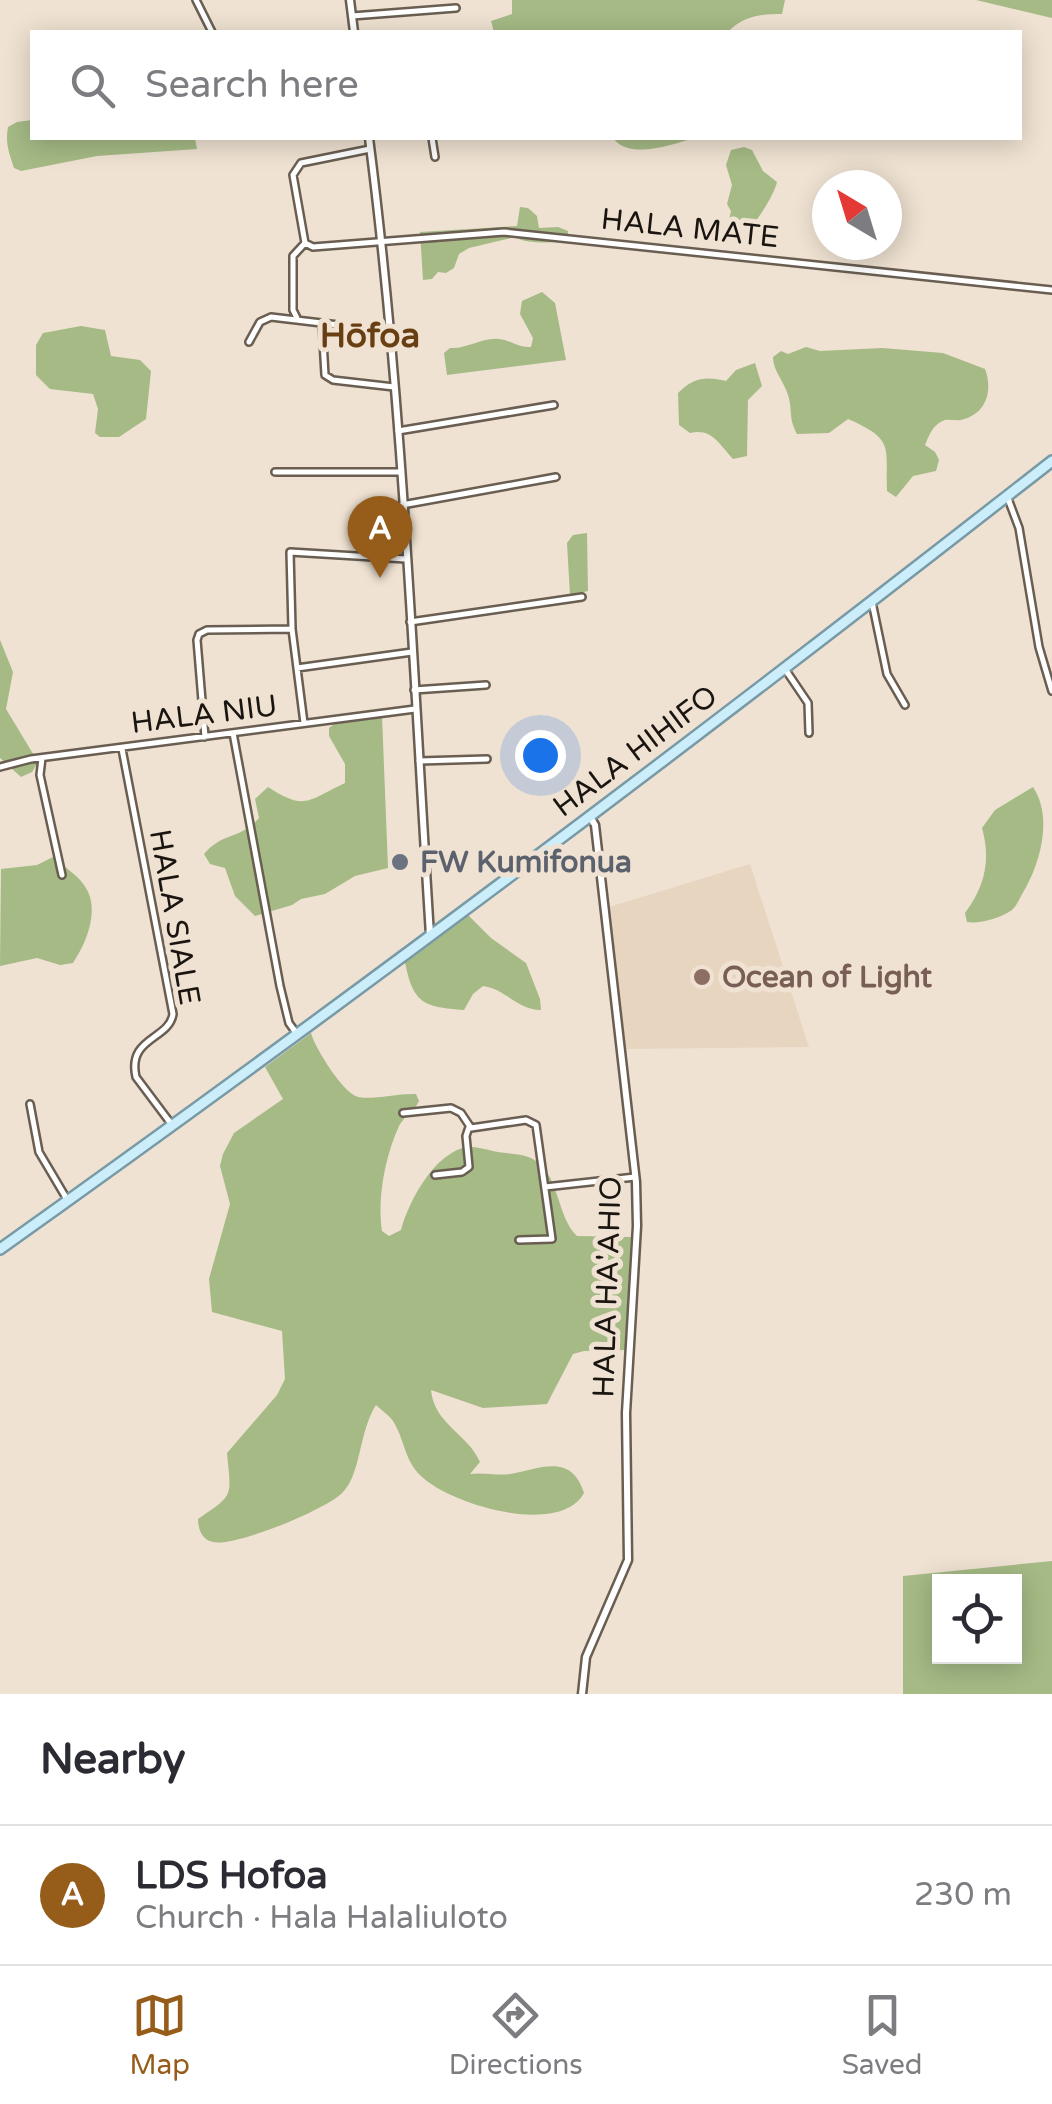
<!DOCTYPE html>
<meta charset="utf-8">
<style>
body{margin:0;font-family:"Varela Round",sans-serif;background:#f2f2f3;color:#2b2b33}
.controls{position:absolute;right:30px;bottom:30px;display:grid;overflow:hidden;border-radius:0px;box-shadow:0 5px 25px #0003}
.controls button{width:90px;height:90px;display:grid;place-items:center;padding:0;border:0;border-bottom:2px solid #e1e1e2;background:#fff;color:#2b2b33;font:50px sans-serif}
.compass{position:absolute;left:812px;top:170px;width:90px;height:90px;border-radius:50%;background:#fff;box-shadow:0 5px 25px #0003;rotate:322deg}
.you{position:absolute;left:540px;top:755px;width:35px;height:35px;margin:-25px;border:8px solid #fff;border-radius:50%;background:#1a73e8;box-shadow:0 0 0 15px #1a73e833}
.badge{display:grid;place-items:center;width:65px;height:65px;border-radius:50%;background:#965d1a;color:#fff;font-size:32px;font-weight:700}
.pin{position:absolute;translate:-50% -82px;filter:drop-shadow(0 2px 5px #0008)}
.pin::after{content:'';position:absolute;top:52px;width:35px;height:30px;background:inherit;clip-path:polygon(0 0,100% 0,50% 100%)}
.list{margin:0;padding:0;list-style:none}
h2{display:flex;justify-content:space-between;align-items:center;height:130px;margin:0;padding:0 40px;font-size:42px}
h2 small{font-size:32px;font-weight:400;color:#7c7c81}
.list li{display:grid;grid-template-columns:65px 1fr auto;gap:30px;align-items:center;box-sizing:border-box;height:140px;padding:0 40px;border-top:2px solid #e1e1e2}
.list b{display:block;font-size:38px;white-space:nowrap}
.list p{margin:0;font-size:32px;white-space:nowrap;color:#7c7c81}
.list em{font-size:32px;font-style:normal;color:#7c7c81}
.icon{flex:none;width:55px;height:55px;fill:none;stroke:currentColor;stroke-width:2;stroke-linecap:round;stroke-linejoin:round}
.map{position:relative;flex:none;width:1052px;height:1694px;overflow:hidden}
.search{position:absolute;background:#fff;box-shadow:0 5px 25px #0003;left:30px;right:30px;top:30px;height:110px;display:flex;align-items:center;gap:25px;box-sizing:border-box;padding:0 35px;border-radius:0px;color:#7c7c81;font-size:38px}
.sheet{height:270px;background:#fff}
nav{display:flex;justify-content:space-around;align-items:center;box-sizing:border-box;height:140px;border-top:2px solid #e1e1e2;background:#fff;font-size:28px;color:#7c7c81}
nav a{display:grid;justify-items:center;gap:5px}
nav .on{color:#965d1a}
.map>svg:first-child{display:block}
.built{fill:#e7d5c0}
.green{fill:#a5ba85;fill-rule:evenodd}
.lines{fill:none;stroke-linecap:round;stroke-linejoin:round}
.minor-casing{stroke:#695e51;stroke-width:10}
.tertiary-casing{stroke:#695e51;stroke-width:11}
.primary-casing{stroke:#789aa6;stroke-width:14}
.minor{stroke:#fff;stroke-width:5}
.tertiary{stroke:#fff;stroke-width:6}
.primary{stroke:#ccedfa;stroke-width:9}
.worship-dot{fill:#6b7280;stroke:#efe2d2;stroke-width:4}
.education-dot{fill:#8d6e63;stroke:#efe2d2;stroke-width:4}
.labels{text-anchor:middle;stroke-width:10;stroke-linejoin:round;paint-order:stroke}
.street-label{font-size:30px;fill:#1a1510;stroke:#efe2d2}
.worship-label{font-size:30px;font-weight:bold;fill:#5b616d;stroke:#efe2d2;text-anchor:start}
.education-label{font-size:30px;font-weight:bold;fill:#785e54;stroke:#efe2d2;text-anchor:start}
.quarter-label{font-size:35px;font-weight:bold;fill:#673f12;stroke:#efe2d2}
</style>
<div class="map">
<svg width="1052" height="1694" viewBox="0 0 1052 1694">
<rect width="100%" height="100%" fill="#efe2d2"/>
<!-- built -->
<path class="built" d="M750,864L809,1047L626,1049L609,907Z"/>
<!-- green -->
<path class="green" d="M512,0H785L782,14C761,14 743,16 728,32H494L491,21L512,14Z
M976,0H1052V18Z
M32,120V138H195L197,149L97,156L21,171L14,168C9,153 5,143 8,127L17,122Z
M613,138H694C672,145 629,160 613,138Z
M744,147L752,150L763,171L777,182C775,193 758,220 750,228L729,220L731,211L727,204L732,185L726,165L731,150Z
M520,207L528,208L537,216L539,228L558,227L568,231V239C558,244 525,244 515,237L469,248L459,254L454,268L446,273L438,272L432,279L423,280L420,232L517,226Z
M542,292L555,303L566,360L447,375L444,353L450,348C468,349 482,337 499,339C511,340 518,348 531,347L533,338L520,314L522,301Z
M81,326L105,330L111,356L140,360L151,371L146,419L119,437H100L95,433L98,409L93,394L50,389L36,375V345L43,333Z
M806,347L820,351L882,348L943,353L985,369C993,390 987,414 961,420C956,421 950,419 945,420C933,424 929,435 925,445L935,452L939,460L936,471L913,476L896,497L887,491C885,447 896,440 848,419L829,433L797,434C788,417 793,411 788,395C784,381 773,371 773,357L781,351L788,354Z
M755,363L762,386L748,400L747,456L733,459C719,444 712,428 690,433L679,425L678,393C693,378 706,376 726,381L736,370Z
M587,533L588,591L570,595L567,543L573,535Z
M0,640L13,672L6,709L38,762L32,772L21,777L0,758Z
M382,716L388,868L355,876L325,894L301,899L292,905L255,916L235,896L225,868L210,864L204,854C224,831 240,840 259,818L255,799L268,787C305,811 307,801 345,783V764L329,736V728C344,715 364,725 382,716Z
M1033,787C1052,815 1042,859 1025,889C1021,895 1017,906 1012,910C1001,918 980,924 967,922L965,913C985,886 991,860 982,828L995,810Z
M55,856C63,868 76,873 84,885C101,908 87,942 73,963L60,965L37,958L0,966L1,869L37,865Z
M468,915L491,938L526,963L540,999L541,1010C517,1010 506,989 483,986L473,994L464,1010C424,1007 413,1004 405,962Z
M311,1033C315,1048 343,1093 358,1097C371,1100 400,1093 416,1094L419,1101C414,1112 404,1116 399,1126C385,1157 377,1198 382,1231L389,1236L401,1230C409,1201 434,1153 467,1147C476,1146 490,1151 498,1152C510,1154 527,1154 536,1161C560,1178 557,1217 577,1236L631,1237L625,1350L584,1351L573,1354L547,1404L483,1408L431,1390C434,1424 468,1434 480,1462L470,1474C483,1472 497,1476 510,1474C540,1469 571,1452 584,1493C560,1537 451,1505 421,1476C404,1460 405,1440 393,1421C389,1415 381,1410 376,1405C359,1431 361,1474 343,1492C328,1509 235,1547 213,1542C202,1540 198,1529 198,1519C235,1494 231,1497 227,1453L277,1395L285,1379L282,1331L212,1312L209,1279L230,1204L220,1166L223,1154L234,1133L283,1099L265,1067Z
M1052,1561V1694H903V1576ZM940,1582H1014V1656H940Z"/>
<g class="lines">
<defs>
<path id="minor" d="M196,0L212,32
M352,16L456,8
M432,138L435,157
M305,243L313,247L504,232L1052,290
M305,243L293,175L301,163L370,149
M297,318L293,310V256L305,243
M322,324L325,375L333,380L394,387
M249,342L260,322L271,317L389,331
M398,431L554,405
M275,472H400
M1007,496L1019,528L1039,647L1052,691
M402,505L556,477
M872,602L887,674L905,705
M410,622L582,597
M292,628L290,552L406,559
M297,668L412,652
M785,669L808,703L809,733
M414,690L486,685
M233,733L280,986L289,1023L297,1034
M205,737L197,640L199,634L207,630L292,629L304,723
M122,749L173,1014C169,1040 127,1037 136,1077L172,1125
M42,758L40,775L62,875
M419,761L487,759
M0,767L31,759L415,709
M30,1104L39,1152L68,1201
M403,1113L451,1108L461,1113L471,1128L526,1120L536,1125L552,1239L519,1240
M435,1175L462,1172L469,1167L466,1136L469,1127
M545,1187L635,1177"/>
<path id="tertiary" d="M350,0L354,32
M369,138C403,402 413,669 430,935
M582,1694L586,1657L628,1560L626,1413L637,1226L636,1182L595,825L590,817"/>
<path id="primary" d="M0,1249C357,995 707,731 1052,461"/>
</defs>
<!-- minor casing -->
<use href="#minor" class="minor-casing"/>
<!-- tertiary casing -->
<use href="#tertiary" class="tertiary-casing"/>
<!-- primary casing -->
<use href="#primary" class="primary-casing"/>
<!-- minor -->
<use href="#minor" class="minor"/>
<!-- tertiary -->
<use href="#tertiary" class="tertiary"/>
<!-- primary -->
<use href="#primary" class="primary"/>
</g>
<!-- markers -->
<circle class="worship-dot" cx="400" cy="862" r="10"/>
<circle class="education-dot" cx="702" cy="977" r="10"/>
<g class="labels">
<!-- street labels -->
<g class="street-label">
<text transform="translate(690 228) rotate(6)" y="10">HALA MATE</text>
<text transform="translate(204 714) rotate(-7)" y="10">HALA NIU</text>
<text transform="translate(635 751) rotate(-37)" y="10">HALA HIHIFO</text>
<text transform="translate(175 917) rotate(80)" y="10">HALA SIALE</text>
<text transform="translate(607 1287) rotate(-88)" y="10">HALA HA'AHIO</text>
</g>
<!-- worship labels -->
<g class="worship-label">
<text x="420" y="872">FW Kumifonua</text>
</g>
<!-- education labels -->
<g class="education-label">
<text x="722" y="987">Ocean of Light</text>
</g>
<!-- quarter labels -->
<g class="quarter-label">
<text x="370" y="347">Hōfoa</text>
</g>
</g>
</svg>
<div class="controls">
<button><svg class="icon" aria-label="locate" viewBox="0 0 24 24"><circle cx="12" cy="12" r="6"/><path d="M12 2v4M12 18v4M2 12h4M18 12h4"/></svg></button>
</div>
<svg class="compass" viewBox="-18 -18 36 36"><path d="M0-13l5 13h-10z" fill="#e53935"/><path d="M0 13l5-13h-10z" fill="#7c7c81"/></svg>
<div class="you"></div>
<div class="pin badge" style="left:380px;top:578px">A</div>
<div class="search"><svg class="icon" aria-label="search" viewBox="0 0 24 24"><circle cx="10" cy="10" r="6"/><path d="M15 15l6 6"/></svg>Search here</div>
</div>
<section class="sheet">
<h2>Nearby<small></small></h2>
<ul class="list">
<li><span class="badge">A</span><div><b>LDS Hofoa</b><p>Church · Hala Halaliuloto</p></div><em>230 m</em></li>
</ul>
</section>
<nav>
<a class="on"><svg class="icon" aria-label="map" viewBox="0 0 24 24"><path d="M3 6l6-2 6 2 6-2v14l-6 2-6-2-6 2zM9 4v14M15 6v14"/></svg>Map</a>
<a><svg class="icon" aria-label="directions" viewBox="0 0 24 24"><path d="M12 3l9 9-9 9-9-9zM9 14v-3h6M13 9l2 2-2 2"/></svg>Directions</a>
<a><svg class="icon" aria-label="saved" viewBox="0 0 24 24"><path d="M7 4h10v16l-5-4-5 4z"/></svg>Saved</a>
</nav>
